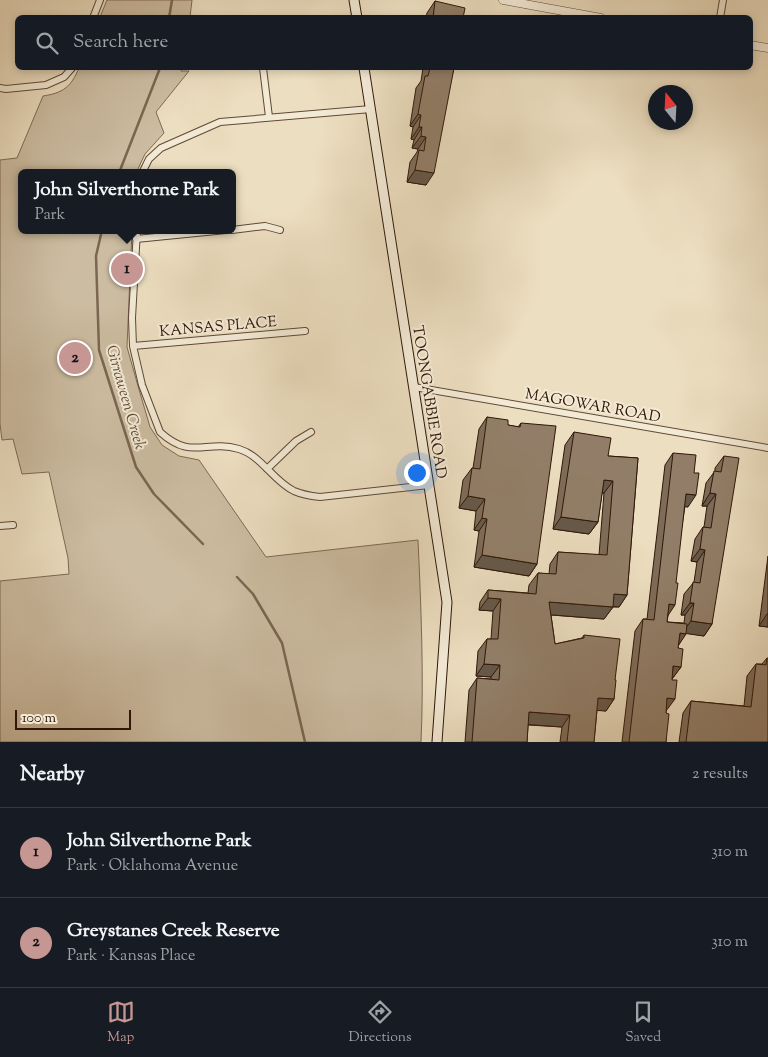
<!DOCTYPE html>
<meta charset="utf-8">
<style>
body{margin:0;font-family:"Sorts Mill Goudy",serif;background:#242831;color:#f1f3f6}
.compass{position:absolute;left:648px;top:85px;width:45px;height:45px;border-radius:50%;background:#171b24;box-shadow:0 2px 8px #0003;rotate:342deg}
.scale{position:absolute;left:15px;bottom:12px;width:116px;box-sizing:border-box;padding-left:5px;border:2px solid #301708;border-top:0;font-size:14px;line-height:18px;white-space:nowrap;color:#301708;-webkit-text-stroke:4px #f3ead6;paint-order:stroke}
.you{position:absolute;left:416px;top:472px;width:18px;height:18px;margin:-12px;border:4px solid #fff;border-radius:50%;background:#1a73e8;box-shadow:0 0 0 8px #1a73e833}
.badge{display:grid;place-items:center;width:32px;height:32px;border-radius:50%;background:#c59692;color:#111;font-size:16px;font-weight:700}
.pin{position:absolute;translate:-50% -50%;border:2px solid #fff;box-shadow:0 1px 5px #0006}
.popup{position:absolute;left:18px;top:169px;width:218px;height:65px;box-sizing:border-box;display:grid;place-content:center;border-radius:8px;background:#171b24;filter:drop-shadow(0 1px 4px #0005);font-size:16px;white-space:nowrap;color:#9ea1a6}
.popup b{font-size:19px;color:#f1f3f6}
.popup::after{content:'';position:absolute;left:50%;top:100%;margin-left:-10px;border:10px solid transparent;border-top-color:#171b24}
.list{margin:0;padding:0;list-style:none}
h2{display:flex;justify-content:space-between;align-items:center;height:65px;margin:0;padding:0 20px;font-size:21px}
h2 small{font-size:16px;font-weight:400;color:#9ea1a6}
.list li{display:grid;grid-template-columns:32px 1fr auto;gap:15px;align-items:center;box-sizing:border-box;height:90px;padding:0 20px;border-top:1px solid #363941}
.list b{display:block;font-size:19px;white-space:nowrap}
.list p{margin:0;font-size:16px;white-space:nowrap;color:#9ea1a6}
.list em{font-size:16px;font-style:normal;color:#9ea1a6}
.icon{flex:none;width:28px;height:28px;fill:none;stroke:currentColor;stroke-width:2;stroke-linecap:round;stroke-linejoin:round}
.map{position:relative;flex:none;width:768px;height:742px;overflow:hidden}
.search{position:absolute;background:#171b24;box-shadow:0 2px 8px #0003;left:15px;right:15px;top:15px;height:55px;display:flex;align-items:center;gap:12px;box-sizing:border-box;padding:0 18px;border-radius:8px;color:#9ea1a6;font-size:19px}
.sheet{height:245px;background:#171b24}
nav{display:flex;justify-content:space-around;align-items:center;box-sizing:border-box;height:70px;border-top:1px solid #363941;background:#171b24;font-size:14px;color:#9ea1a6}
nav a{display:grid;justify-items:center;gap:2px}
nav .on{color:#c59692}
.map>svg:first-child{display:block}
.green{fill:#ccbca1;stroke:#7e6a54}
.lines{fill:none;stroke-linecap:round;stroke-linejoin:round}
.stream{stroke:#7a6651;stroke-width:2.5}
.minor-casing{stroke:#5f4936;stroke-width:8}
.tertiary-casing{stroke:#5f4936;stroke-width:9}
.secondary-casing{stroke:#301708;stroke-width:11}
.minor{stroke:#f3ead6;stroke-width:6}
.tertiary{stroke:#f3ead6;stroke-width:8}
.secondary{stroke:#f3ead6;stroke-width:9}
.wall{fill:#7e6c59;stroke:#301708}
.shaded-wall{fill:#665849;stroke:#301708}
.building{fill:#927e68;stroke:#301708}
.labels{text-anchor:middle;stroke-width:4;stroke-linejoin:round;paint-order:stroke}
.street-label{font-size:15px;fill:#301708;stroke:#f3ead6}
.water-label{font-size:16px;font-style:italic;fill:#624b38;stroke:#f3ead6}
</style>
<div class="map">
<svg width="768" height="742" viewBox="0 0 768 742">
<rect width="100%" height="100%" fill="#ecdec0"/>
<filter id="stains"><feTurbulence type="fractalNoise" baseFrequency=".004" numOctaves="4"/><feColorMatrix values="0 0 0 0 .2 0 0 0 0 .09 0 0 0 0 .02 0 0 0 .5 -.17"/></filter>
<radialGradient id="worn" r=".72"><stop offset=".6" stop-color="#630" stop-opacity="0"/><stop offset="1" stop-color="#630" stop-opacity=".3"/></radialGradient>
<!-- green -->
<path class="green" d="M107,0H192L190,17H100Z
M79,68H181V71H189L156,112L164,133L145,154L136,173H22V230H132L127,347L138,386L150,427L162,445L179,456L199,460L266,557L418,540C421,607 424,675 421,742H0V581L69,574L68,558L49,472L22,474L13,439L2,440L0,424V160L17,158L43,96C63,93 71,87 79,68Z"/>
<g class="lines">
<!-- stream -->
<path class="stream" d="M169,18L172,0
M119,173L160,68
M102,230L96,256L99,350L136,467L154,494L203,544
M237,577L253,594L282,643L305,742"/>
<defs>
<path id="minor" d="M93,18L100,0
M720,18L723,0
M263,68L269,117
M0,88L6,89L46,85L64,77L72,68
M142,173L149,159L161,148L220,122L371,109
M137,230L132,318L133,346L142,385L160,432C192,461 205,439 239,449C262,456 273,481 294,491C303,495 311,496 320,497L429,485
M232,230L265,226L280,230
M136,239L226,230
M133,346L305,331
M414,387L768,448
M267,469L296,441L311,432
M0,526L13,525"/>
<path id="tertiary" d="M503,0L601,18
M750,45L768,48"/>
<path id="secondary" d="M354,0L357,18
M364,68L447,602L437,742"/>
</defs>
<!-- minor casing -->
<use href="#minor" class="minor-casing"/>
<!-- tertiary casing -->
<use href="#tertiary" class="tertiary-casing"/>
<!-- secondary casing -->
<use href="#secondary" class="secondary-casing"/>
<!-- minor -->
<use href="#minor" class="minor"/>
<!-- tertiary -->
<use href="#tertiary" class="tertiary"/>
<!-- secondary -->
<use href="#secondary" class="secondary"/>
</g>
<!-- wall -->
<path class="wall" d="M435,1L463,18H426L427,13Z
M423,68H454L426,185L407,182L410,162L417,152L418,149L412,148L414,140L411,139L413,127L410,126L416,88L421,81Z
M487,417L508,425L518,427L521,423L537,564L529,576L474,567L479,531L474,530L476,511L459,508L463,480L472,468H473L479,429Z
M574,432L608,456L638,458L627,595L619,607H613L604,619L551,615L555,644L582,638L584,635L615,680L614,699L606,711L597,710L594,742H560L562,727L528,725L527,742H465L469,690L477,678L491,679V677L476,676L478,651L487,639H491L493,611L479,610L480,602L488,590L528,593L529,585L538,573L549,574L550,564L558,552L599,555L604,493H602L598,522L589,534L553,529L565,445Z
M673,453L688,507L685,506L667,622L684,623L685,615H681L684,594L694,582L697,562L691,561L695,539L703,527H704L707,506H702L706,483L715,471V468L724,456L712,624L704,636L686,633L678,646L681,667L672,679L666,711V742H622L635,631L643,619H647L665,465Z
M768,556V627L759,626Z
M767,658L768,742H679L683,713L691,701L744,706L747,676L756,664H762Z"/>
<!-- shaded-wall -->
<path class="shaded-wall" d="M418,114L421,115L413,127L410,126Z
M419,127H422L414,140L411,139Z
M421,136L426,137L418,149L412,148Z
M415,170L434,173L426,185L407,182Z
M604,480L613,481L604,493L596,492Z
M710,493L716,494L707,506H702Z
M686,494L696,495L688,507L678,506Z
M468,496L485,499L476,511L459,508Z
M561,517L598,522L589,534L553,529Z
M482,518L487,519L479,531L474,530Z
M700,549L705,550L697,562L691,561Z
M482,555L537,564L529,576L474,567Z
M614,594L627,595L619,607L606,606Z
M488,598L501,599L493,611L479,610Z
M549,602L613,607L604,619L540,614Z
M690,603H694L685,615H681Z
M669,604L675,605L667,617Z
M767,614H768V627L759,626Z
M691,621L712,624L704,636L682,633Z
M680,633L686,634L678,646Z
M484,664L500,665L491,677L476,676Z
M673,666L681,667L672,679Z
M598,698L614,699L606,711L590,710Z
M667,698L675,699L666,711L659,710Z
M529,712L570,715L562,727L521,724Z"/>
<!-- building -->
<path class="building" d="M435,1L465,8L463,18H433Z
M430,68H454L434,173L415,170L419,150L424,151L426,137L421,136L422,127H419L421,115L418,114L425,76H428Z
M487,417L508,420V425L520,427L521,423L556,426L537,564L482,555L487,519L482,518L485,499L468,496L472,468L480,469Z
M574,432L611,438L608,456L638,458L627,595L614,594L613,607L549,602L555,644L584,638V635L620,639L615,680H616L614,699L598,698L594,742H567L570,715L529,712L527,742H472L477,678L499,680L500,665L484,664L487,639H498L501,599L488,598V590L536,594L538,573L556,574L558,552L607,555L613,481L604,480L598,522L561,517Z
M673,453L696,455L694,473H699L696,495L686,494L676,583H678L675,605L669,604L667,622L687,624L686,634L680,633L678,648L683,649L681,667L673,666L672,680H677L675,699L667,698L666,713L669,714L666,742H629L643,619L654,620Z
M724,456L739,458L712,624L691,621L694,603H690L693,582L700,583L705,550L700,549L703,527L711,528L716,494L710,493L714,471L721,472Z
M767,658H768V742H686L691,701L751,707L756,664L766,665Z"/>
<g class="labels">
<!-- street labels -->
<g class="street-label">
<text transform="translate(218 326) rotate(-5)" y="5">KANSAS PLACE</text>
<text transform="translate(430 402) rotate(81)" y="5">TOONGABBIE ROAD</text>
<text transform="translate(593 405) rotate(10)" y="5">MAGOWAR ROAD</text>
</g>
<!-- water labels -->
<g class="water-label">
<text transform="translate(127 397) rotate(74)" y="6">Girraween Creek</text>
</g>
</g>
<rect width="100%" height="100%" filter="url(#stains)"/>
<rect width="100%" height="100%" fill="url(#worn)"/>
</svg>
<svg class="compass" viewBox="-18 -18 36 36"><path d="M0-13l5 13h-10z" fill="#e53935"/><path d="M0 13l5-13h-10z" fill="#9ea1a6"/></svg>
<div class="scale">100 m</div>
<div class="you"></div>
<div class="pin badge" style="left:127px;top:269px">1</div>
<div class="popup"><b>John Silverthorne Park</b>Park</div>
<div class="pin badge" style="left:75px;top:358px">2</div>
<div class="search"><svg class="icon" aria-label="search" viewBox="0 0 24 24"><circle cx="10" cy="10" r="6"/><path d="M15 15l6 6"/></svg>Search here</div>
</div>
<section class="sheet">
<h2>Nearby<small>2 results</small></h2>
<ul class="list">
<li><span class="badge">1</span><div><b>John Silverthorne Park</b><p>Park · Oklahoma Avenue</p></div><em>310 m</em></li>
<li><span class="badge">2</span><div><b>Greystanes Creek Reserve</b><p>Park · Kansas Place</p></div><em>310 m</em></li>
</ul>
</section>
<nav>
<a class="on"><svg class="icon" aria-label="map" viewBox="0 0 24 24"><path d="M3 6l6-2 6 2 6-2v14l-6 2-6-2-6 2zM9 4v14M15 6v14"/></svg>Map</a>
<a><svg class="icon" aria-label="directions" viewBox="0 0 24 24"><path d="M12 3l9 9-9 9-9-9zM9 14v-3h6M13 9l2 2-2 2"/></svg>Directions</a>
<a><svg class="icon" aria-label="saved" viewBox="0 0 24 24"><path d="M7 4h10v16l-5-4-5 4z"/></svg>Saved</a>
</nav>
